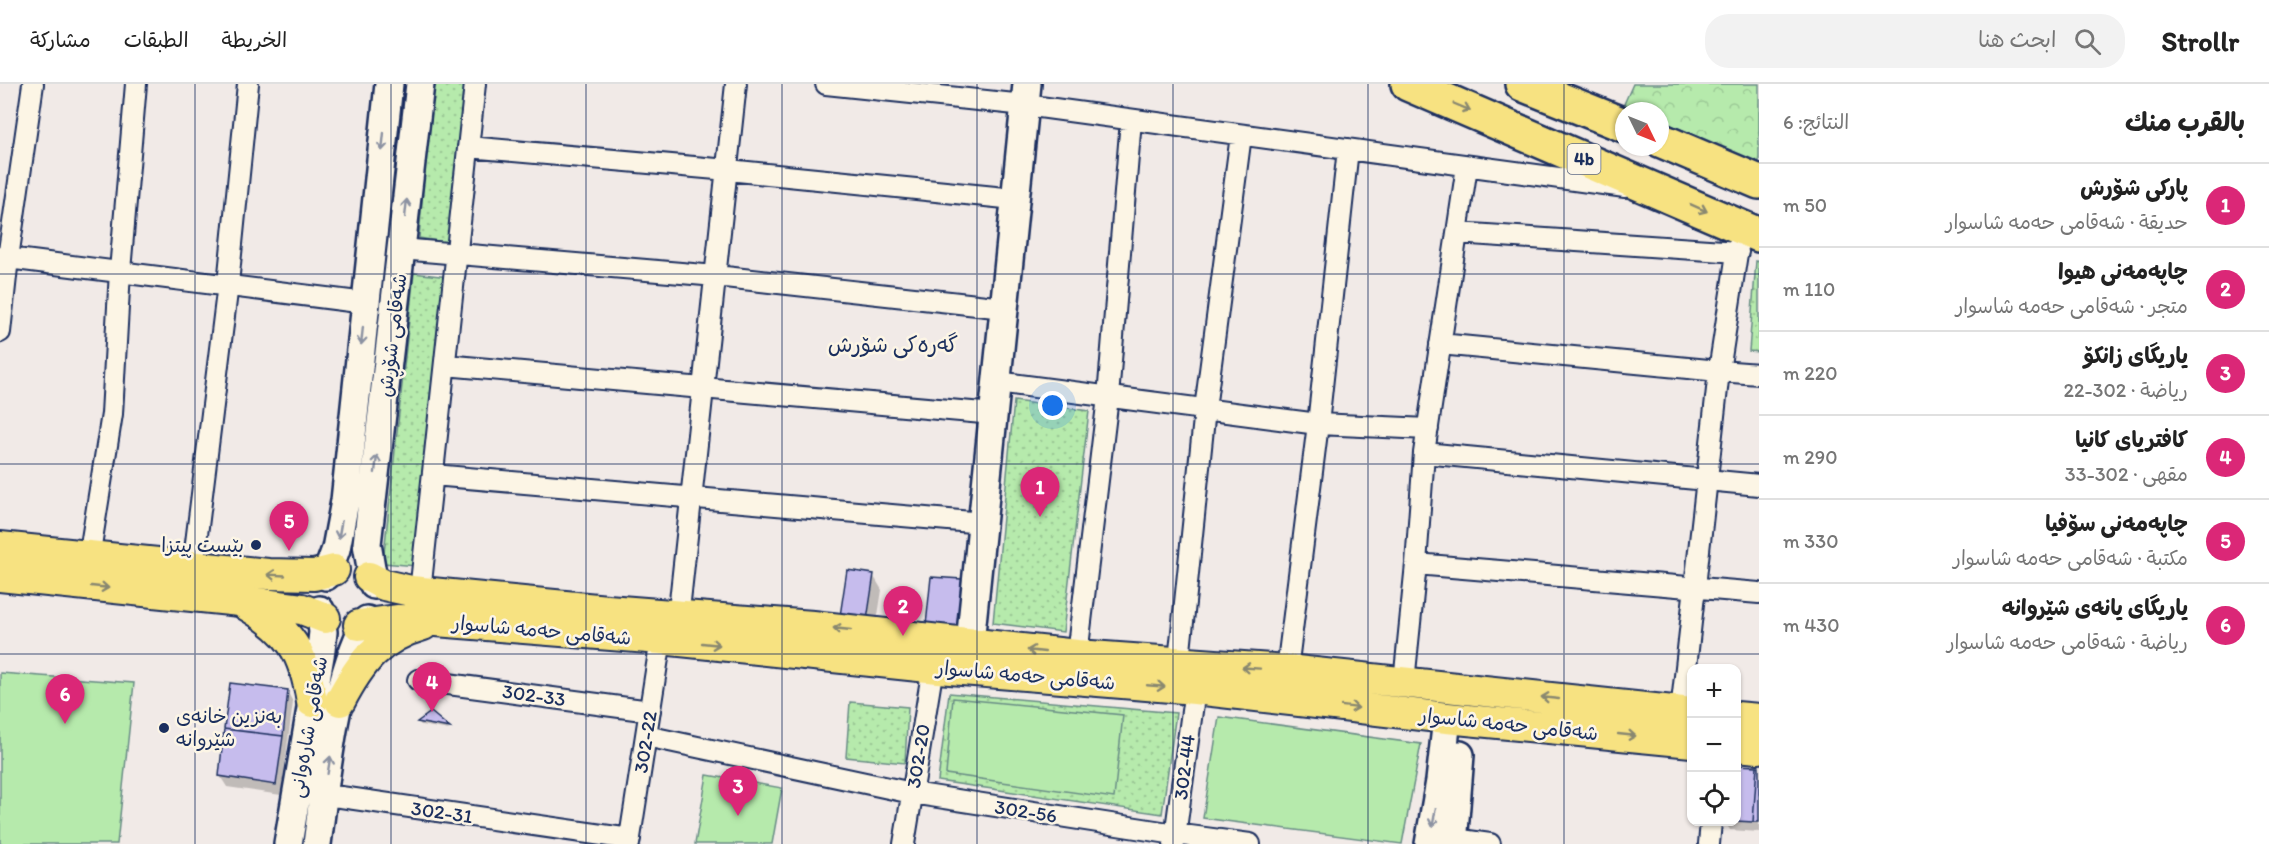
<!DOCTYPE html>
<html lang="ar">
<meta charset="utf-8">
<style>
body{margin:0;font-family:Itim,"Playpen Sans Arabic",sans-serif;background:#f2f2f2;color:#222;direction:rtl}
.controls{position:absolute;right:18px;bottom:18px;display:grid;overflow:hidden;border-radius:12px;box-shadow:0 2px 4px #0004}
.controls button{width:54px;height:54px;display:grid;place-items:center;padding:0;border:0;border-bottom:2px solid #e0e0e0;background:#fff;color:#222;font:30px sans-serif}
.compass{position:absolute;left:1615px;top:18px;width:54px;height:54px;border-radius:50%;background:#fff;box-shadow:0 2px 4px #0004;rotate:133deg}
.you{position:absolute;left:1053px;top:322px;width:21px;height:21px;margin:-15px;border:4px solid #fff;border-radius:50%;background:#1a73e8;box-shadow:0 0 0 9px #1a73e833}
.badge{display:grid;place-items:center;width:39px;height:39px;border-radius:50%;background:#db2777;color:#fff;font-size:20px;font-weight:700}
.pin{position:absolute;translate:-50% -50px;filter:drop-shadow(0 2px 3px #0008)}
.pin::after{content:'';position:absolute;top:32px;width:21px;height:18px;background:inherit;clip-path:polygon(0 0,100% 0,50% 100%)}
.list{margin:0;padding:0;list-style:none}
h2{display:flex;justify-content:space-between;align-items:center;height:78px;margin:0;padding:0 24px;font-size:26px}
h2 small{font-size:20px;font-weight:400;color:#767676}
.list li{display:grid;grid-template-columns:39px 1fr auto;gap:18px;align-items:center;box-sizing:border-box;height:84px;padding:0 24px;border-top:2px solid #e0e0e0}
.list b{display:block;font-size:22px;white-space:nowrap}
.list p{margin:0;font-size:20px;white-space:nowrap;color:#767676}
.list em{font-size:20px;font-style:normal;color:#767676}
.icon{flex:none;width:33px;height:33px;fill:none;stroke:currentColor;stroke-width:2;stroke-linecap:round;stroke-linejoin:round}
.map{position:relative;flex:none;width:1759px;height:760px;overflow:hidden;direction:ltr}
header{display:flex;align-items:center;gap:36px;box-sizing:border-box;height:84px;padding:0 30px;background:#fff;border-bottom:2px solid #e0e0e0}
header strong{font-size:28px}
nav{display:flex;gap:33px;margin-inline-start:auto;font-size:21px}
.search{width:420px;height:54px;background:#f2f2f2;display:flex;align-items:center;gap:15px;box-sizing:border-box;padding:0 21px;border-radius:24px;color:#767676;font-size:22px}
main{display:flex}
aside{flex:1;background:#fff}
.map>svg:first-child{display:block}
.forest{fill:url(#forest-crowns);stroke:#688c85;stroke-width:1.5}
.park{fill:url(#park-dots);stroke:#688c85;stroke-width:1.5}
.garden{fill:#b6eaac;stroke:#688c85;stroke-width:1.5}
.shadow{fill:#0003}
.building{fill:#c6bced;stroke:#1b2f5e;stroke-width:1.5}
.lines{fill:none;stroke-linecap:round;stroke-linejoin:round}
.street-casing{stroke:#1b2f5e;stroke-width:24}
.secondary-casing{stroke:#1b2f5e;stroke-width:32}
.primary-casing{stroke:#1b2f5e;stroke-width:34}
.highway-casing{stroke:#1b2f5e;stroke-width:38}
.street{stroke:#fcf5e5;stroke-width:20}
.secondary{stroke:#fcf5e5;stroke-width:27}
.primary{stroke:#f7e281;stroke-width:30}
.highway{stroke:#f7e281;stroke-width:33}
.oneway{stroke:#898870}
.oneway2{stroke:#8c92a2}
.grid{fill:none;stroke:#1b2f5e;stroke-width:1.5;stroke-opacity:0.55}
.poi-dot{fill:#1b2f5e;stroke:#fcf5e5;stroke-width:2}
.labels{text-anchor:middle;stroke-width:5;stroke-linejoin:round;paint-order:stroke}
.shield{fill:#fcf5e5;stroke:#5e6a86;stroke-width:1.5}
.shield-label{font-size:18px;font-weight:bold;fill:#1b2f5e}
.street-label{font-size:20px;fill:#1b2f5e;stroke:#fcf5e5}
.poi-label{font-size:20px;fill:#1b2f5e;stroke:#fcf5e5;text-anchor:end}
.quarter-label{font-size:22px;fill:#1b2f5e;stroke:#fcf5e5}
</style>
<header>
<strong>Strollr</strong>
<div class="search"><svg class="icon" aria-label="search" viewBox="0 0 24 24"><circle cx="10" cy="10" r="6"/><path d="M15 15l6 6"/></svg>ابحث هنا</div>
<nav><a>الخريطة</a><a>الطبقات</a><a>مشاركة</a></nav>
</header>
<main>
<aside>
<h2>بالقرب منك<small>النتائج: 6</small></h2>
<ul class="list">
<li><span class="badge">1</span><div><b>پارکی شۆرش</b><p>حديقة · شەقامی حەمە شاسوار</p></div><em>50 m</em></li>
<li><span class="badge">2</span><div><b>چاپەمەنی هیوا</b><p>متجر · شەقامی حەمە شاسوار</p></div><em>110 m</em></li>
<li><span class="badge">3</span><div><b>یاریگای زانکۆ</b><p>رياضة · 302-22</p></div><em>220 m</em></li>
<li><span class="badge">4</span><div><b>کافتریای کانیا</b><p>مقهى · 302-33</p></div><em>290 m</em></li>
<li><span class="badge">5</span><div><b>چاپەمەنی سۆفیا</b><p>مكتبة · شەقامی حەمە شاسوار</p></div><em>330 m</em></li>
<li><span class="badge">6</span><div><b>یاریگای یانەی شێروانە</b><p>رياضة · شەقامی حەمە شاسوار</p></div><em>430 m</em></li>
</ul>
</aside>
<div class="map">
<svg width="1759" height="760" viewBox="0 0 1759 760">
<defs>
<pattern id="forest-crowns" width="20" height="18" patternUnits="userSpaceOnUse" patternTransform="scale(1.5)"><rect width="20" height="18" fill="#b6eaac"/><path d="M2 6a3 3 0 1 1 6 0M12 15a3 3 0 1 1 6 0" fill="none" stroke="#9cc996"/></pattern>
<pattern id="park-dots" width="8" height="8" patternUnits="userSpaceOnUse" patternTransform="scale(1.5)"><rect width="8" height="8" fill="#b6eaac"/><path d="M2 2h.1M6 6h.1" fill="none" stroke="#9cc996" stroke-width="1.8" stroke-linecap="round"/></pattern>
</defs>
<rect width="100%" height="100%" fill="#f1eae7"/>
<filter id="ink" filterUnits="userSpaceOnUse"><feTurbulence type="fractalNoise" baseFrequency=".0167" numOctaves="2"/><feDisplacementMap in="SourceGraphic" scale="12" xChannelSelector="R" yChannelSelector="G"/><feConvolveMatrix kernelMatrix="1 2 1 2 8 2 1 2 1" color-interpolation-filters="sRGB"/></filter>
<g filter="url(#ink)">
<!-- forest -->
<path class="forest" d="M1633,0H1759V80L1660,36V27H1640L1624,20Z"/>
<!-- park -->
<path class="park" d="M431,0H466L451,159L419,154Z
M1756,177L1759,178V268L1749,267Z
M414,189L448,193L417,482L383,479Z
M1014,317L1089,327L1063,548L993,539Z
M949,609L1176,629L1162,730L938,697Z
M850,618L908,623L905,679L846,673Z"/>
<!-- garden -->
<path class="garden" d="M0,589L134,599L117,760H0Z
M953,614L1123,631L1114,714L946,690Z
M1219,633L1421,660L1402,760L1203,734Z
M707,691L782,704L772,760H695Z"/>
<!-- shadow -->
<path class="shadow" d="M873,491L882,506L875,550L841,532Z
M961,497L969,511L965,558L936,555Z
M287,607L293,618L281,711L227,703L220,692Z
M431,630L448,645L449,646L421,641L419,639Z
M1736,683L1759,685V748L1730,746L1725,738H1736Z"/>
<!-- building -->
<path class="building" d="M847,486L874,490L867,536L840,532Z
M931,493L962,495L957,544L926,541Z
M230,599L288,606L283,652L224,645Z
M431,628L450,644L417,638Z
M224,645L283,652L276,701L219,692Z
M1736,681L1757,682L1753,738L1736,737Z
M1757,682H1759V738H1753Z"/>
<g class="lines">
<defs>
<path id="street" d="M826,0L1025,21L1625,103
M468,63L728,86L1015,115
M1457,149L1738,168
M401,165L716,192L1004,224
M0,173L366,219
M0,248L8,174L33,0
M1440,260L1719,287L1759,290
M445,281L994,330
M997,298L1318,340L1428,345
M1424,369L1759,401
M433,391L983,439
M89,474L112,330L120,187L136,0
M1416,480L1759,509
M193,483L228,200L248,0
M420,508L475,0
M681,531L680,517L736,0
M1077,571L1108,313L1131,36
M1181,579L1180,567L1205,325L1241,51
M1287,586L1318,340L1348,65
M418,596L650,627
M1404,598L1416,480L1424,369L1467,82
M1681,628L1719,287L1738,163L1745,145
M646,652L912,709L1175,750L1250,760
M324,712L341,713L630,755
M1454,755L1490,760
M629,760L661,555
M904,760L933,583
M1174,760L1195,605
M1709,760L1711,738"/>
<path id="secondary" d="M326,492L336,465L345,417L389,0
M374,501L367,460L420,0
M970,559L1027,0
M288,760L321,566L323,548L320,526
M317,760C327,688 333,600 367,536
M1429,760L1440,697L1447,634
M1453,760L1460,671"/>
<path id="primary" d="M0,463L268,490L314,491L334,486
M0,492L240,517L302,525L325,534
M369,493L384,501L411,507L607,526L813,542L1077,571L1287,586L1692,629
M245,520C290,546 304,567 312,618
M359,541L397,536L436,537L661,555L938,584L1195,605L1447,634L1692,658
M340,617C360,579 379,553 423,541
M1736,633L1759,635
M1736,662L1759,664"/>
<path id="highway" d="M1408,0L1759,151
M1522,0L1624,41
M1660,56L1759,98"/>
</defs>
<!-- street casing -->
<use href="#street" class="street-casing"/>
<!-- secondary casing -->
<use href="#secondary" class="secondary-casing"/>
<!-- primary casing -->
<use href="#primary" class="primary-casing"/>
<!-- highway casing -->
<use href="#highway" class="highway-casing"/>
<!-- street -->
<use href="#street" class="street"/>
<!-- secondary -->
<use href="#secondary" class="secondary"/>
<!-- primary -->
<use href="#primary" class="primary"/>
<!-- highway -->
<use href="#highway" class="highway"/>
</g>
<!-- one-way arrows -->
<defs><path id="oneway-shaft" d="M-6 0H5M1.5-3L5.5 0L1.5 3" fill="none" stroke-width="1.6" stroke-linecap="round" stroke-linejoin="round" transform="scale(1.5)"/></defs>
<g class="oneway">
<use href="#oneway-shaft" transform="translate(1462 23) rotate(23)"/>
<use href="#oneway-shaft" transform="translate(1699 124) rotate(24)"/>
<use href="#oneway-shaft" transform="translate(276 491) rotate(-177)"/>
<use href="#oneway-shaft" transform="translate(100 503) rotate(6)"/>
<use href="#oneway-shaft" transform="translate(842 545) rotate(-174)"/>
<use href="#oneway-shaft" transform="translate(711 560) rotate(6)"/>
<use href="#oneway-shaft" transform="translate(1036 567) rotate(-174)"/>
<use href="#oneway-shaft" transform="translate(1251 584) rotate(-176)"/>
<use href="#oneway-shaft" transform="translate(1156 602) rotate(5)"/>
<use href="#oneway-shaft" transform="translate(1550 614) rotate(-174)"/>
<use href="#oneway-shaft" transform="translate(1350 623) rotate(7)"/>
<use href="#oneway-shaft" transform="translate(1627 651) rotate(6)"/>
</g>
<g class="oneway2">
<use href="#oneway-shaft" transform="translate(383 58) rotate(96)"/>
<use href="#oneway-shaft" transform="translate(406 124) rotate(-84)"/>
<use href="#oneway-shaft" transform="translate(362 252) rotate(96)"/>
<use href="#oneway-shaft" transform="translate(376 380) rotate(-83)"/>
<use href="#oneway-shaft" transform="translate(340 446) rotate(100)"/>
<use href="#oneway-shaft" transform="translate(329 681) rotate(-81)"/>
<use href="#oneway-shaft" transform="translate(1434 734) rotate(100)"/>
</g>
</g>
<!-- grid -->
<path class="grid" d="M195,0V760M391,0V760M586,0V760M782,0V760M977,0V760M1173,0V760M1368,0V760M1564,0V760M0,190H1759M0,380H1759M0,570H1759"/>
<!-- markers -->
<g class="poi-dot">
<circle cx="256" cy="461" r="6"/>
<circle cx="164" cy="644" r="6"/>
</g>
<g class="labels">
<!-- shield labels -->
<rect class="shield" x="1567.5" y="60" width="33" height="30" rx="4.5"/>
<g class="shield-label">
<text x="1584" y="81">4b</text>
</g>
<!-- street labels -->
<g class="street-label">
<text transform="translate(392 251) rotate(-83)" y="7">شەقامی شۆڕش</text>
<text transform="translate(542 546) rotate(5)" y="7">شەقامی حەمە شاسوار</text>
<text transform="translate(1026 591) rotate(5)" y="7">شەقامی حەمە شاسوار</text>
<text transform="translate(534 611) rotate(8)" y="7">302-33</text>
<text transform="translate(1509 640) rotate(6)" y="7">شەقامی حەمە شاسوار</text>
<text transform="translate(308 643) rotate(-80)" y="7">شەقامی شارەوانی</text>
<text transform="translate(645 658) rotate(-81)" y="7">302-22</text>
<text transform="translate(918 672) rotate(-81)" y="7">302-20</text>
<text transform="translate(1184 683) rotate(-83)" y="7">302-44</text>
<text transform="translate(1026 727) rotate(9)" y="7">302-56</text>
<text transform="translate(442 728) rotate(8)" y="7">302-31</text>
</g>
<!-- poi labels -->
<g class="poi-label">
<text x="244" y="468">بێست پیتزا</text>
<text x="176" y="639" text-anchor="start">بەنزین خانەی<tspan x="176" dy="23">شێروانە</tspan></text>
</g>
<!-- quarter labels -->
<g class="quarter-label">
<text x="893" y="268">گەرەکی شۆرش</text>
</g>
</g>
</svg>
<div class="controls">
<button>+</button>
<button>−</button>
<button><svg class="icon" aria-label="locate" viewBox="0 0 24 24"><circle cx="12" cy="12" r="6"/><path d="M12 2v4M12 18v4M2 12h4M18 12h4"/></svg></button>
</div>
<svg class="compass" viewBox="-18 -18 36 36"><path d="M0-13l5 13h-10z" fill="#e53935"/><path d="M0 13l5-13h-10z" fill="#767676"/></svg>
<div class="you"></div>
<div class="pin badge" style="left:1040px;top:433px">1</div>
<div class="pin badge" style="left:903px;top:552px">2</div>
<div class="pin badge" style="left:738px;top:732px">3</div>
<div class="pin badge" style="left:432px;top:628px">4</div>
<div class="pin badge" style="left:289px;top:467px">5</div>
<div class="pin badge" style="left:65px;top:640px">6</div>
</div>
</main>
